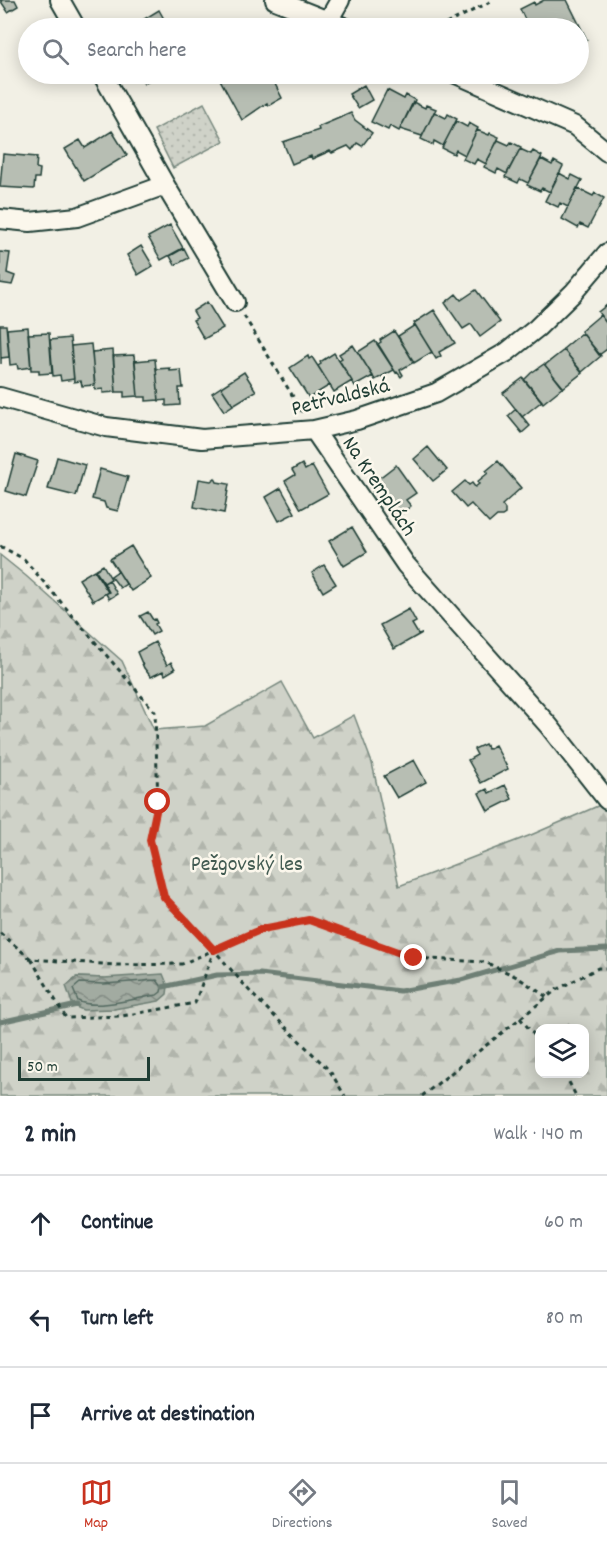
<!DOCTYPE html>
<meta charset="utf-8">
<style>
body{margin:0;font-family:Dekko,sans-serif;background:#f2f2f3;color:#1f2937}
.controls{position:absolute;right:18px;bottom:18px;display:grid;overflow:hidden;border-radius:12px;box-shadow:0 3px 15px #0003}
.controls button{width:54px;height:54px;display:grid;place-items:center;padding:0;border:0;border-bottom:2px solid #e0e1e3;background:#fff;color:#1f2937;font:30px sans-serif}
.scale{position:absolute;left:18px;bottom:15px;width:132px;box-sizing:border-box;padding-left:6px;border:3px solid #1f3d34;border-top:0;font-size:16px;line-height:21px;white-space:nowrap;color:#1f3d34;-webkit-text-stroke:4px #fbf7ec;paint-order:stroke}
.stop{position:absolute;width:18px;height:18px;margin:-14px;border:4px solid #c8321e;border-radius:50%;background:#fff}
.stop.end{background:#c8321e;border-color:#fff;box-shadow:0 2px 6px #0008}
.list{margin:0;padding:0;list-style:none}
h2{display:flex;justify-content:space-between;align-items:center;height:78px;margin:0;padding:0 24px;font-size:26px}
h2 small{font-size:20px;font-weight:400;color:#747a83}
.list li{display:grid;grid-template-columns:39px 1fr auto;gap:18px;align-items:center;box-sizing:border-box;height:96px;padding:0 24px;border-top:2px solid #e0e1e3}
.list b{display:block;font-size:22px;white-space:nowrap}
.list em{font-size:20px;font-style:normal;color:#747a83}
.icon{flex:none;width:33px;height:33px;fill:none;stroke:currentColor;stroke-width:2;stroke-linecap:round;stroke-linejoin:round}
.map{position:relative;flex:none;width:607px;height:1096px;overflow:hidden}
.search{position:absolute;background:#fff;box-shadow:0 3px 15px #0003;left:18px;right:18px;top:18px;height:66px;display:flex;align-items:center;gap:15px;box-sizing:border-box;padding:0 21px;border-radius:33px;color:#747a83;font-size:22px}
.sheet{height:366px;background:#fff}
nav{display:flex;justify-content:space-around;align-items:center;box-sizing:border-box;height:84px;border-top:2px solid #e0e1e3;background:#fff;font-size:16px;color:#747a83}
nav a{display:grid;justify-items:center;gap:3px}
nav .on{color:#c8321e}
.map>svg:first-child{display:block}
.forest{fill:url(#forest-firs);stroke:#77887e;stroke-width:1.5;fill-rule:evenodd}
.park{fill:url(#park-dots);stroke:#77887e;stroke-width:1.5}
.water{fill:url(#water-waves);stroke:#6e7f75;stroke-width:1.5}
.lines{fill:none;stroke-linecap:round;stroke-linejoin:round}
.shore{stroke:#536960;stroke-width:1.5}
.stream{stroke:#6e7f75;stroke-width:5}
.building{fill:#b7beb3;stroke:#1f3d34;stroke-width:1.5}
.minor-casing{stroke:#1f3d34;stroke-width:22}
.path{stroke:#1f3d34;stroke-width:3;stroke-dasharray:4.5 4.5;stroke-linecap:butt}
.minor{stroke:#fbf7ec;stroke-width:18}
.route{stroke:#c8321e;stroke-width:8}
.labels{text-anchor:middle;stroke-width:5;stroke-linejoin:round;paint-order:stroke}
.street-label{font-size:22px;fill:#1f3d34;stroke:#fbf7ec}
.park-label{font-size:22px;fill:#425b52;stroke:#fbf7ec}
</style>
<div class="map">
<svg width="607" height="1096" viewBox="0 0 607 1096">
<defs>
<pattern id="forest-firs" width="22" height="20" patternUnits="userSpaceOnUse" patternTransform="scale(1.5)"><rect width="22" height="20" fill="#cfd2c8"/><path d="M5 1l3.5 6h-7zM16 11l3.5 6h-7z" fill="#b1b5ac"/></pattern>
<pattern id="park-dots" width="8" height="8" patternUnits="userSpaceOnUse" patternTransform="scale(1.5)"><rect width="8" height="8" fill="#cfd2c8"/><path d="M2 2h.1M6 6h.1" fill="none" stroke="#b1b5ac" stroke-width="1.8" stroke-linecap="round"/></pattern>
<pattern id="water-waves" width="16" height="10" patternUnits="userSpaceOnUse" patternTransform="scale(1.5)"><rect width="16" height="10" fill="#a2aba1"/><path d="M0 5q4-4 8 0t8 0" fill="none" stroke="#838c84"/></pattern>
</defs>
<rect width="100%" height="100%" fill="#f2f0e5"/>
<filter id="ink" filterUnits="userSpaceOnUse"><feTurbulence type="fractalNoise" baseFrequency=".0167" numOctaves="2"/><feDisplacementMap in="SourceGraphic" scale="12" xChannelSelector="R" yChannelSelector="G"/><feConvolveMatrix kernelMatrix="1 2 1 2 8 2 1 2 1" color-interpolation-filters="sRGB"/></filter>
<g filter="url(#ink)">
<!-- forest -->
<path class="forest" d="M0,555L26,576L122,661L154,730L205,726L282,682L313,738L354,715L372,763L399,886L531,835L607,802V1096H0ZM77,977L104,978L127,1005L114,1009ZM540,1028H584V1074H540Z"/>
<!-- park -->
<path class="park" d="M204,103L224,141L173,168L154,130Z"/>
<!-- water -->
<path class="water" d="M163,974L168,986L167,994L159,1001L114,1009L83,1010L73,1006L66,986L77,977L104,978Z"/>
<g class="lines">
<!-- shore -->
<path class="shore" d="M157,980L162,987L161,992L157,995C137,998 95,1010 78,1001L73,989L80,983L104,984Z"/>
<!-- stream -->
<path class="stream" d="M163,987L217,975L260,974L400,991L461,980L560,951L607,949
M0,1022L77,1005"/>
</g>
<!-- building -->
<path class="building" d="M0,0H15L18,6L8,12Z
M544,0H567L587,40L578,45V28H529L520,9L534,2L535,5Z
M159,10L169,28H122L132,24L133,26Z
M139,74H157L158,75L144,83Z
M217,74H270L282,98L268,106L267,103L242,120Z
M364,85L372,100L358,108L349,94Z
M387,90L404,99L406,95L415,100L399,131L390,126L388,130L371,122Z
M413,102L425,108L426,105L436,109L422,136L400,129Z
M434,112L446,118L448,114L457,119L443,146L434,141L433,145L421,139Z
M351,113L355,120L372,133L362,146L357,143L352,150L348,146L332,153L330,151L312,159L311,156L292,164L283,142L319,130L318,127Z
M456,121L467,127L469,123L478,128L465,155L456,150L454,154L442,148Z
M477,130L489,135L490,133L499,137L486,164L477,159L474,164L463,159Z
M112,131L127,155L84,181L65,149L80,140L85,148Z
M498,140L509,145L511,142L521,147L507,174L498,169L496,173L484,167Z
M520,149L531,154L533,151L542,156L528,183L520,179L518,183L505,177Z
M3,154L37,157L36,168L40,169L39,178H35L34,189L0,187Z
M541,159L552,165L554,161L563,166L550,192L542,188L540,191L527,185Z
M559,173L570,179L572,175L582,180L568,207L560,203L558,207L545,201Z
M577,188L593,196L595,193L604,198L588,228L580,224L578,228L562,219Z
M170,225L183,248L161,260L148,237Z
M141,246L153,266L138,275L127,255Z
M184,248L189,258L175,265L170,256Z
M0,252L10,253L7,273L15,276L12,285L0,283Z
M476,290L500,322L480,337L471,324L463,329L445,303L456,294L461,300Z
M207,302L223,328L204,339L193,320L197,318L193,311Z
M607,305V324L598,312Z
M434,310L455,343L439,352L441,356L436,359L414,323Z
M600,315L607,324V349L599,355L581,331Z
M0,325H6L9,357L1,358V364Z
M415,325L432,352L414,363L398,336Z
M28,327L31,367L18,369L17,364L10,365L7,329Z
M394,331L414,362L400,370L403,375L401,377L397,372L396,373L378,344L381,342L380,340Z
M49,333L52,373L39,374V370H31L28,334Z
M582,333L601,356L582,372L563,349Z
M70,338L74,379L61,381L60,375L53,376L50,340Z
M375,341L394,370L375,380L358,352Z
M91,344L95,385L82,386L81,381L74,382L71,346Z
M353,345L373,376L355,386L339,360L342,358L339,354Z
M113,350L116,392L103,393V389L95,390L92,352Z
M564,350L582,373L563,388L545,365Z
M334,353L352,381L334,392L318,366L321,364L320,362Z
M134,355L138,396L124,397V392H116L113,356Z
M308,356L309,359L312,357L330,385L309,398L290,368Z
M155,359L159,400L146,401V397H138L135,361Z
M544,364L563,387L543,403L524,380L531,373Z
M170,368V371L181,370L183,388H179L180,405L166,406V400L159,401L156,369Z
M244,372L256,391L233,405L221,387Z
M523,378L542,401L522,417L503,393Z
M221,387L233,405L224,411L212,393Z
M516,409L530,426L522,433L508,416Z
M428,447L447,470L433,481L414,459Z
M16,454L38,461L26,497L6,491Z
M57,457L85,465L76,496L48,489Z
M498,461L521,488L502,505L505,509V514L502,516H497L489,523L471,504L466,508L452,492L465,481L469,485L472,483L475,487L479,484L477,482L488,473L486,471Z
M302,464L305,470L312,466L328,494L301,509L285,481L295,475L292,470Z
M396,465L416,493L406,500L411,506L395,519L383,504L381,506L375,499L377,497L369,486Z
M100,469L128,477L118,511L106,508L104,502L92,499Z
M215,478L217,482L229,484L224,513L194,507L199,479L211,481Z
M281,488L295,513L279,521L266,497Z
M352,527L367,552L344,566L329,541Z
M131,546L151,578L131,591L110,559Z
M103,565L111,579L104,583L95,570Z
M324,565L336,584L323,592L312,573Z
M94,570L108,592L93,601L79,579Z
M118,571L126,584L120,588L111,576Z
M109,580L117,594L109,599L106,594L109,592L104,583Z
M409,609L416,622L412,624L418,634L422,633L394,649L380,625Z
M148,612L153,620L155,619L157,623L155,624L159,631L152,635L140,616Z
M155,642L167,665L171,662L175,669L165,675L163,671L151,677L144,668L137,652Z
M485,744L488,749L495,745L508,769L481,783L468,760L477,755L474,749Z
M414,760L426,782L397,798L384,776Z
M505,785L512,799L488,811L479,793L487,789L489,793Z"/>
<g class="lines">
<defs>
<path id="minor" d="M60,0L76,28
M275,0L346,28
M328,21L340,0
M102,74L165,185L235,302
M456,74L575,126L607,152
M0,219L30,222L77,217L165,185
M0,397L106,427L202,439L314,430L357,420L436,393L507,352L537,328L573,293L607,253
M314,430L406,565L549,726L607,800"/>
</defs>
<!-- minor casing -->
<use href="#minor" class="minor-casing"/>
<!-- path -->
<path class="path" d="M438,28L494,0
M244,316L303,413
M0,546L24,559L155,712L158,802L150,840L164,897L214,950
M0,933L31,959L116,965L182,964L262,929L309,920L414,958L485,962L517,977L547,997
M31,959L66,1018L122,1016L195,1003L214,950L253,995L330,1071L345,1096
M520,1018L540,1042
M565,1074L576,1096
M422,1096L556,990L598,968H607"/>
<!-- minor -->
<use href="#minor" class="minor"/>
</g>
</g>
<g class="lines" filter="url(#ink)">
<!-- route -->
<path class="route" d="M158,802L150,840L164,897L214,950L262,929L309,920L414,958"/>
</g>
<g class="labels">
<!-- street labels -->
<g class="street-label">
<text transform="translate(340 395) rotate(-14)" y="8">Petřvaldská</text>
<text transform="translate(381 485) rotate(56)" y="8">Na Kremplách</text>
</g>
<!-- park labels -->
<g class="park-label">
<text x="247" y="870">Pežgovský les</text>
</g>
</g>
</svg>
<div class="controls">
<button><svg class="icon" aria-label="layers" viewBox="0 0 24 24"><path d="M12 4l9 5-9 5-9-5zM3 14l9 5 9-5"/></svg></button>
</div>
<div class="scale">50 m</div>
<div class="stop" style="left:158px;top:802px"></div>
<div class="stop end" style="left:414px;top:958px"></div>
<div class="search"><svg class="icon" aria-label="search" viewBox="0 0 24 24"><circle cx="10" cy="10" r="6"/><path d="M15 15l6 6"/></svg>Search here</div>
</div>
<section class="sheet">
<h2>2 min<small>Walk · 140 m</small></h2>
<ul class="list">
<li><svg class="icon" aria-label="ahead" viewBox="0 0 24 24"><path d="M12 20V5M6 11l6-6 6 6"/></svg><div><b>Continue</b></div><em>60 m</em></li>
<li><svg class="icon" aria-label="left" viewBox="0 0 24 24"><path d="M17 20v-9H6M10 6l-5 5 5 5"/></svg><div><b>Turn left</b></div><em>80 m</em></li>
<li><svg class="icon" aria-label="arrive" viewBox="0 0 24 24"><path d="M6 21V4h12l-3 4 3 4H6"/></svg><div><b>Arrive at destination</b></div></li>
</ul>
</section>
<nav>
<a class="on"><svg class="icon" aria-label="map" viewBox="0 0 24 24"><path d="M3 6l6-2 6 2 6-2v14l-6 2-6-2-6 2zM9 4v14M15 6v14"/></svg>Map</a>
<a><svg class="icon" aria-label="directions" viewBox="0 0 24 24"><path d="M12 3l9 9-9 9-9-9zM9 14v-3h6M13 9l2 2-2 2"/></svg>Directions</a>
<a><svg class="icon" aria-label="saved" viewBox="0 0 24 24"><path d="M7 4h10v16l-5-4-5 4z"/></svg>Saved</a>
</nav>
